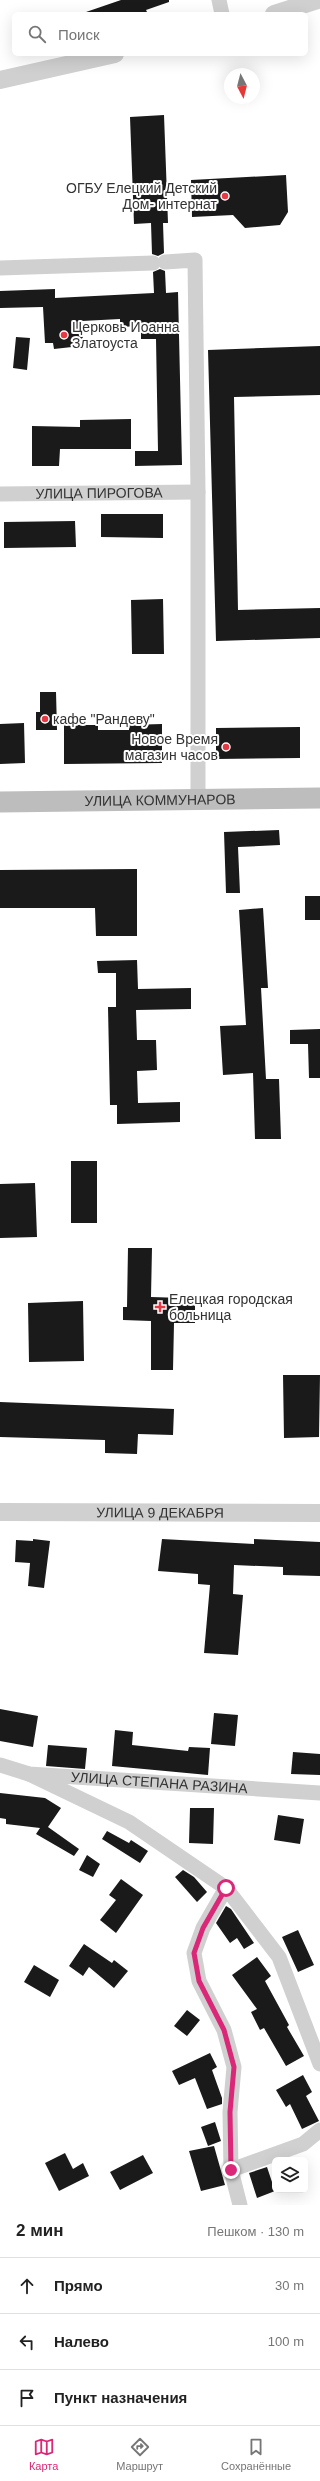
<!DOCTYPE html>
<html lang="ru">
<meta charset="utf-8">
<style>
body{margin:0;font-family:Arial,sans-serif;background:#f2f2f2;color:#222}
.controls{position:absolute;right:12px;bottom:12px;display:grid;overflow:hidden;border-radius:6px;box-shadow:0 4px 16px #0002}
.controls button{width:36px;height:36px;display:grid;place-items:center;padding:0;border:0;border-bottom:1px solid #e0e0e0;background:#fff;color:#222;font:20px sans-serif}
.compass{position:absolute;left:224px;top:68px;width:36px;height:36px;border-radius:50%;background:#fff;box-shadow:0 4px 16px #0002;rotate:173deg}
.stop{position:absolute;width:12px;height:12px;margin:-9px;border:3px solid #db2777;border-radius:50%;background:#fff}
.stop.end{background:#db2777;border-color:#fff;box-shadow:0 1px 4px #0008}
.list{margin:0;padding:0;list-style:none}
h2{display:flex;justify-content:space-between;align-items:center;height:52px;margin:0;padding:0 16px;font-size:17px}
h2 small{font-size:13px;font-weight:400;color:#767676}
.list li{display:grid;grid-template-columns:26px 1fr auto;gap:12px;align-items:center;box-sizing:border-box;height:56px;padding:0 16px;border-top:1px solid #e0e0e0}
.list b{display:block;font-size:15px;white-space:nowrap}
.list em{font-size:13px;font-style:normal;color:#767676}
.icon{flex:none;width:22px;height:22px;fill:none;stroke:currentColor;stroke-width:2;stroke-linecap:round;stroke-linejoin:round}
.map{position:relative;flex:none;width:320px;height:2205px;overflow:hidden}
.search{position:absolute;background:#fff;box-shadow:0 4px 16px #0002;left:12px;right:12px;top:12px;height:44px;display:flex;align-items:center;gap:10px;box-sizing:border-box;padding:0 14px;border-radius:6px;color:#767676;font-size:15px}
.sheet{height:220px;background:#fff}
nav{display:flex;justify-content:space-around;align-items:center;box-sizing:border-box;height:56px;border-top:1px solid #e0e0e0;background:#fff;font-size:11px;color:#767676}
nav a{display:grid;justify-items:center;gap:2px}
nav .on{color:#db2777}
.map>svg:first-child{display:block}
.building{fill:#1a1a1a}
.lines{fill:none;stroke-linecap:round;stroke-linejoin:round}
.minor{stroke:#d0d0d0;stroke-width:15}
.tertiary{stroke:#d0d0d0;stroke-width:18}
.secondary{stroke:#bdbdbd;stroke-width:21}
.route{stroke:#db2777;stroke-width:5}
.poi-dot{fill:#e63946;stroke:#fff;stroke-width:1.5}
.labels{text-anchor:middle;stroke-width:4;stroke-linejoin:round;paint-order:stroke}
.poi-label{font-size:14px;fill:#333;stroke:#fff;text-anchor:start}
.street-label{font-size:14px;fill:#333;stroke:#fff}
</style>
<div class="map">
<svg width="320" height="2205" viewBox="0 0 320 2205">
<rect width="100%" height="100%" fill="#fff"/>
<!-- building -->
<path class="building" d="M121,0H169V2L146,10L148,14H86V12Z
M164,115L168,223H163L164,253L158,256L152,254L151,223L134,224L130,117Z
M286,175L288,212L280,225L245,228L233,215L192,217L191,180Z
M160,269L165,271L166,293L178,292L182,465L135,466V451H158L156,339H141V326L120,327V319L82,321L83,343L71,344L72,347L54,349L53,343H45L43,307L0,308V291L55,289V298L154,293L153,272Z
M16,337L30,338L27,370L13,368Z
M320,346V395L234,397L238,610L320,608V638L216,641L208,350Z
M131,419V449H60L59,466H32V426L80,427V420Z
M101,514H163V538L101,537Z
M75,521L76,547L4,548V522Z
M163,599L164,654H132L131,600Z
M40,692H56L57,730H36V712H40Z
M24,723L25,763L0,764V724Z
M162,724V763L64,764V725H98V730H129V725Z
M300,727V758L216,759V728Z
M279,830L280,845L238,847L240,893H226L224,832Z
M137,869V936H96L95,908H0V870Z
M305,896H320V920H305Z
M263,908L268,988H261L266,1079H279L281,1139H255L253,1073L223,1075L220,1026L246,1025L239,910Z
M137,960L138,989L191,988V1009L136,1010L137,1040H156L157,1070L137,1071L138,1103L180,1102V1122L117,1124V1105H110L108,1007H116V973H98L97,961Z
M320,1029V1078H309L308,1044H290V1030Z
M71,1161H97V1223H71Z
M35,1183L37,1237L0,1238V1184Z
M128,1248H152L151,1297L183,1298V1304H195V1323H174L173,1370H151V1321L123,1320V1307H127Z
M83,1301L84,1361L29,1362L28,1303Z
M283,1375H320L319,1437L284,1438Z
M0,1402L174,1409L173,1435L138,1434L137,1454L105,1453V1440L0,1437Z
M33,1539L50,1541L44,1588L28,1586L30,1563L15,1562L16,1540L33,1541Z
M162,1539L254,1544V1539L320,1542V1576L283,1575V1567L234,1565L233,1594L243,1595L238,1655L204,1653L210,1585L198,1584V1574L158,1571Z
M0,1709L38,1716L33,1747L0,1741Z
M214,1713L238,1715L235,1746L211,1744Z
M115,1730L133,1732L132,1745L188,1751L189,1747L210,1748L208,1775L112,1766Z
M48,1745L87,1748L85,1769L46,1766Z
M293,1752L320,1754V1775L291,1774Z
M0,1793L45,1798L61,1808L48,1827L79,1849L74,1856L36,1834L40,1828L6,1824V1819L0,1818Z
M190,1808H214L213,1844L189,1843Z
M278,1815L304,1819L300,1844L274,1840Z
M107,1831L129,1843L131,1840L148,1851L140,1863L102,1839Z
M87,1855L100,1864L93,1877L79,1870Z
M183,1870L194,1877L207,1892L197,1902L175,1877Z
M121,1879L143,1895L116,1933L100,1920L116,1900L109,1895Z
M226,1906L231,1909L254,1943L244,1949L237,1938L230,1943L216,1923Z
M298,1930L314,1965L298,1972L282,1937Z
M84,1944L112,1963L114,1960L128,1971L114,1988L89,1967L83,1976L69,1966Z
M257,1957L271,1976L265,1981L289,2025L287,2027L304,2056L286,2066L264,2028L260,2030L251,2012L257,2009L232,1975Z
M34,1965L59,1980L50,1997L24,1982Z
M187,2010L200,2020L187,2036L174,2026Z
M210,2053L217,2067L212,2070L222,2098V2104L207,2109L195,2078L179,2085L172,2071Z
M303,2075L312,2092L306,2096L319,2121L302,2129L290,2104L286,2107L276,2090Z
M215,2122L221,2141L208,2146L201,2127Z
M214,2146L225,2185L201,2191L189,2151Z
M65,2153L73,2169L83,2163L89,2176L59,2191L45,2163Z
M143,2155L153,2173L120,2190L110,2172Z
M267,2167L275,2191L257,2198L249,2173Z"/>
<g class="lines">
<!-- minor -->
<g class="minor">
<path d="M219,0L222,14"/>
<path d="M165,262L195,260L198,492V798"/>
<path d="M0,268L153,263"/>
<path id="s1" d="M0,494L198,492"/>
<path id="s2" d="M0,1765L29,1774L320,1793"/>
<path d="M29,1774L129,1822L226,1888L279,1957L320,2064"/>
<path d="M226,1888L203,1928L194,1953L199,1981L224,2030L234,2067L230,2112L231,2170"/>
<path d="M240,2205L231,2170L303,2144L320,2130"/>
</g>
<!-- tertiary -->
<g class="tertiary">
<path d="M274,14L318,0"/>
<path d="M0,80L115,54"/>
<path id="s3" d="M0,1512L320,1513"/>
</g>
<!-- secondary -->
<path class="secondary" id="s4" d="M0,802L320,798"/>
</g>
<g class="lines">
<!-- route -->
<path class="route" d="M226,1888L203,1928L194,1953L199,1981L224,2030L234,2067L230,2112L231,2170"/>
</g>
<!-- markers -->
<g class="poi-dot">
<circle cx="225" cy="196" r="4"/>
<circle cx="64" cy="335" r="4"/>
<circle cx="45" cy="719" r="4"/>
<circle cx="226" cy="747" r="4"/>
<path d="M158 1301h4v4h4v4h-4v4h-4v-4h-4v-4h4z"/>
</g>
<g class="labels">
<!-- poi labels -->
<g class="poi-label">
<text x="217" y="193" text-anchor="end">ОГБУ Елецкий Детский<tspan x="217" dy="16">Дом- интернат</tspan></text>
<text x="72" y="332">Церковь Иоанна<tspan x="72" dy="16">Златоуста</tspan></text>
<text x="53" y="724">кафе "Рандеву"</text>
<text x="218" y="744" text-anchor="end">Новое Время<tspan x="218" dy="16">магазин часов</tspan></text>
<text x="169" y="1304">Елецкая городская<tspan x="169" dy="16">больница</tspan></text>
</g>
<!-- street labels -->
<g class="street-label">
<text dy="5" stroke="none"><textPath href="#s1" startOffset="99">УЛИЦА ПИРОГОВА</textPath></text>
<text dy="5" stroke="none"><textPath href="#s4" startOffset="160">УЛИЦА КОММУНАРОВ</textPath></text>
<text dy="5" stroke="none"><textPath href="#s3" startOffset="160">УЛИЦА 9 ДЕКАБРЯ</textPath></text>
<text dy="5" stroke="none"><textPath href="#s2" startOffset="161">УЛИЦА СТЕПАНА РАЗИНА</textPath></text>
</g>
</g>
</svg>
<div class="controls">
<button><svg class="icon" aria-label="layers" viewBox="0 0 24 24"><path d="M12 4l9 5-9 5-9-5zM3 14l9 5 9-5"/></svg></button>
</div>
<svg class="compass" viewBox="-18 -18 36 36"><path d="M0-13l5 13h-10z" fill="#e53935"/><path d="M0 13l5-13h-10z" fill="#767676"/></svg>
<div class="stop" style="left:226px;top:1888px"></div>
<div class="stop end" style="left:231px;top:2170px"></div>
<div class="search"><svg class="icon" aria-label="search" viewBox="0 0 24 24"><circle cx="10" cy="10" r="6"/><path d="M15 15l6 6"/></svg>Поиск</div>
</div>
<section class="sheet">
<h2>2 мин<small>Пешком · 130 m</small></h2>
<ul class="list">
<li><svg class="icon" aria-label="ahead" viewBox="0 0 24 24"><path d="M12 20V5M6 11l6-6 6 6"/></svg><div><b>Прямо</b></div><em>30 m</em></li>
<li><svg class="icon" aria-label="left" viewBox="0 0 24 24"><path d="M17 20v-9H6M10 6l-5 5 5 5"/></svg><div><b>Налево</b></div><em>100 m</em></li>
<li><svg class="icon" aria-label="arrive" viewBox="0 0 24 24"><path d="M6 21V4h12l-3 4 3 4H6"/></svg><div><b>Пункт назначения</b></div></li>
</ul>
</section>
<nav>
<a class="on"><svg class="icon" aria-label="map" viewBox="0 0 24 24"><path d="M3 6l6-2 6 2 6-2v14l-6 2-6-2-6 2zM9 4v14M15 6v14"/></svg>Карта</a>
<a><svg class="icon" aria-label="directions" viewBox="0 0 24 24"><path d="M12 3l9 9-9 9-9-9zM9 14v-3h6M13 9l2 2-2 2"/></svg>Маршрут</a>
<a><svg class="icon" aria-label="saved" viewBox="0 0 24 24"><path d="M7 4h10v16l-5-4-5 4z"/></svg>Сохранённые</a>
</nav>
